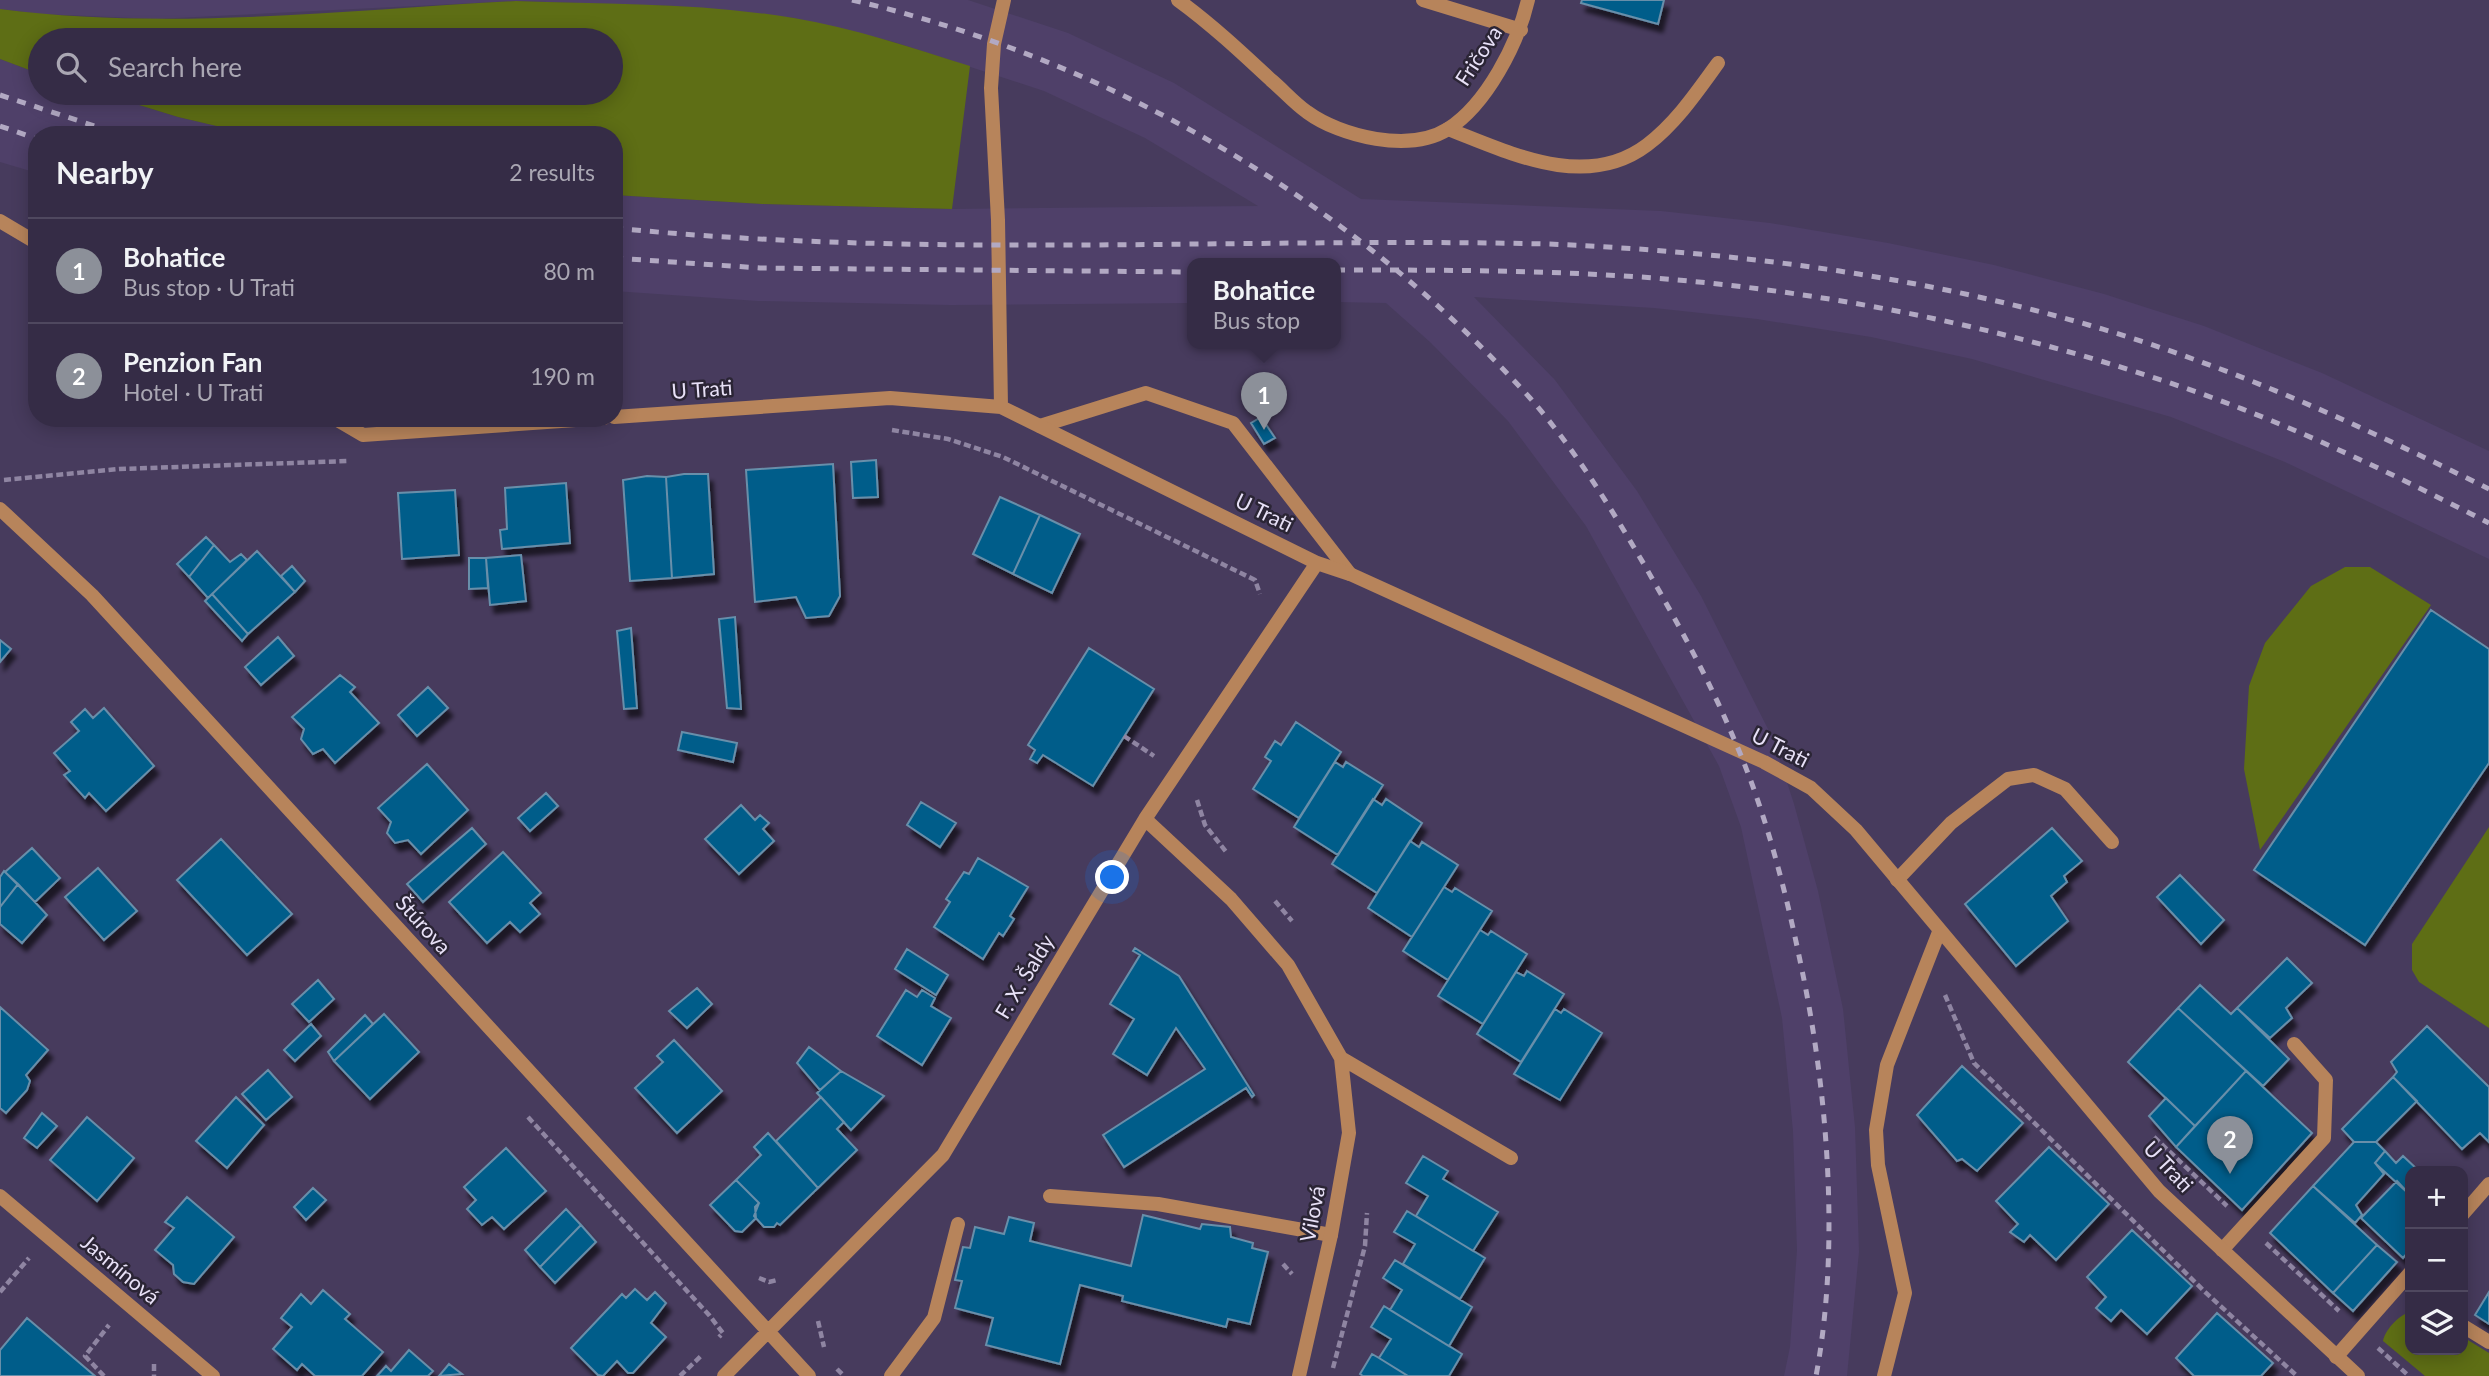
<!DOCTYPE html>
<meta charset="utf-8">
<style>
body{margin:0;font-family:Lato,sans-serif;background:#3d344d;color:#f1f3f6}
.controls{position:absolute;right:21px;bottom:21px;display:grid;overflow:hidden;border-radius:14px;box-shadow:0 4px 18px #0003}
.controls button{width:63px;height:63px;display:grid;place-items:center;padding:0;border:0;border-bottom:2px solid #4f485f;background:#352c46;color:#f1f3f6;font:35px sans-serif}
.you{position:absolute;left:1113px;top:878px;width:24px;height:24px;margin:-18px;border:5px solid #fff;border-radius:50%;background:#1a73e8;box-shadow:0 0 0 10px #1a73e833}
.badge{display:grid;place-items:center;width:46px;height:46px;border-radius:50%;background:#8c9099;color:#fff;font-size:23px;font-weight:700}
.pin{position:absolute;translate:-50% -58px;filter:drop-shadow(0 2px 4px #0008)}
.pin::after{content:'';position:absolute;top:37px;width:24px;height:21px;background:inherit;clip-path:polygon(0 0,100% 0,50% 100%)}
.popup{position:absolute;left:1187px;top:258px;width:154px;height:91px;box-sizing:border-box;display:grid;place-content:center;border-radius:14px;background:#352c46;filter:drop-shadow(0 2px 5px #0005);font-size:23px;white-space:nowrap;color:#aaa7b3}
.popup b{font-size:26px;color:#f1f3f6}
.popup::after{content:'';position:absolute;left:50%;top:100%;margin-left:-14px;border:14px solid transparent;border-top-color:#352c46}
.list{margin:0;padding:0;list-style:none}
h2{display:flex;justify-content:space-between;align-items:center;height:91px;margin:0;padding:0 28px;font-size:30px}
h2 small{font-size:23px;font-weight:400;color:#aaa7b3}
.list li{display:grid;grid-template-columns:46px 1fr auto;gap:21px;align-items:center;box-sizing:border-box;height:105px;padding:0 28px;border-top:2px solid #4f485f}
.list b{display:block;font-size:26px;white-space:nowrap}
.list p{margin:0;font-size:23px;white-space:nowrap;color:#aaa7b3}
.list em{font-size:23px;font-style:normal;color:#aaa7b3}
.icon{flex:none;width:38px;height:38px;fill:none;stroke:currentColor;stroke-width:2;stroke-linecap:round;stroke-linejoin:round}
.map{position:relative;flex:none;width:2489px;height:1376px;overflow:hidden}
.search{position:absolute;background:#352c46;box-shadow:0 4px 18px #0003;left:28px;top:28px;width:595px;height:77px;display:flex;align-items:center;gap:18px;box-sizing:border-box;padding:0 24px;border-radius:38px;color:#aaa7b3;font-size:26px}
.panel{position:absolute;background:#352c46;box-shadow:0 4px 18px #0003;left:28px;top:126px;width:595px;height:301px;border-radius:28px}
.map>svg:first-child{display:block}
.built{fill:#4f4069}
.green{fill:#5e6e15}
.building{fill:#035d8a;stroke:#688faa;stroke-width:2;filter:url(#shadow)}
.lines{fill:none;stroke-linecap:round;stroke-linejoin:round}
.path{stroke:#8f85a2;stroke-width:4.5;stroke-dasharray:7 3.5;stroke-linecap:butt}
.lane{stroke:#b7845b;stroke-width:14}
.street{stroke:#b7845b;stroke-width:14}
.rail{stroke:#b2a9c3;stroke-width:5;stroke-dasharray:9 9;stroke-linecap:butt}
.labels{text-anchor:middle;stroke-width:5;stroke-linejoin:round;paint-order:stroke}
.street-label{font-size:21px;fill:#e8e1f7;stroke:#2b2535}
</style>
<div class="map">
<svg width="2489" height="1376" viewBox="0 0 2489 1376">
<defs>
<filter id="shadow"><feDropShadow dx="4.5" dy="8" stdDeviation="2" flood-color="#0009"/></filter>
</defs>
<rect width="100%" height="100%" fill="#473b5d"/>
<!-- built -->
<path class="built" d="M0,0H968L1068,33L1174,83L1361,199L1661,211L1770,223L1888,243L1994,265L2104,294L2204,326L2322,373L2489,451V559L2285,462L2171,417L1972,359L1871,337L1757,319L1654,308L1474,297L1555,380L1637,491L1701,596L1773,739L1794,804L1818,891L1843,1009L1855,1127L1859,1252L1847,1376H1784L1790,1347L1797,1250L1793,1131L1782,1018L1741,827L1719,766L1586,526L1508,421L1430,342L1386,303L1336,302V264H1192V303L951,305L758,301L614,291V195L762,204L952,209L1258,206L1145,138L1044,91L894,42L794,18L674,6L516,1L156,19L40,14L0,9Z
M0,59L40,74V93H100L178,117L255,135H37V173L0,162Z"/>
<!-- green -->
<path class="green" d="M516,1C608,4 703,3 794,18C854,28 912,48 970,66L952,209L762,204L614,195V135H255L178,117L100,93H611V40H40V74L0,59V9C170,31 345,10 516,1Z
M2345,567H2370L2431,605L2260,850L2244,769L2249,686L2265,643L2311,586Z
M2489,827V1028L2419,982L2412,970V944Z
M2410,1312V1350H2463V1337L2489,1353V1376H2425L2383,1341C2385,1330 2399,1315 2410,1312Z"/>
<!-- building -->
<path class="building" d="M1582,0H1664L1658,24L1581,3Z
M1261,417L1275,438L1264,444L1251,423Z
M876,460L878,497L853,498L851,462Z
M833,464L840,596L829,616L806,618L796,597L755,602L746,470Z
M684,474H708L714,574L672,578L666,477Z
M647,476L666,477L672,578L630,581L623,480Z
M566,483L570,543L502,549L500,530L507,529L505,488Z
M455,490L459,555L402,559L398,493Z
M1000,497L1040,515L1013,574L973,554Z
M1040,515L1080,534L1052,593L1013,574Z
M206,537L214,545L189,577L177,564Z
M214,545L230,562L241,554L247,560L208,598L189,577Z
M257,551L295,592L248,634L212,594Z
M521,555L526,601L490,605L486,558Z
M469,558H486L488,588L469,589Z
M292,566L305,581L295,592L281,576Z
M212,594L248,634L242,641L205,601Z
M2431,610L2489,649V763L2365,945L2254,870Z
M735,617L741,709L727,708L719,619Z
M631,628L637,708L624,709L617,631Z
M278,637L294,656L261,685L245,667Z
M0,640L11,649L0,662Z
M1089,648L1154,689L1093,786L1043,755L1037,763L1030,759L1035,750L1028,745Z
M340,675L355,687L350,692L379,723L335,763L323,749L313,754L301,739L304,729L292,717Z
M428,687L448,708L417,736L398,715Z
M104,708L154,766L106,811L89,793L85,798L64,775L70,771L54,753L79,731L71,722L85,709L93,718Z
M1296,722L1341,752L1299,818L1253,789L1271,761L1265,757L1275,741L1281,745Z
M682,732L737,743L733,762L678,750Z
M1335,762L1343,767L1346,762L1383,785L1338,855L1294,827Z
M427,764L468,810L421,854L408,840L395,843L387,833L391,822L378,808Z
M546,793L558,806L530,831L518,818Z
M1373,799L1382,805L1386,799L1422,823L1377,893L1332,864Z
M921,802L956,823L940,847L907,825Z
M741,805L755,820L760,815L769,823L763,829L774,841L739,874L705,839Z
M472,828L486,844L423,902L407,884Z
M2052,828L2082,861L2064,876L2067,882L2051,896L2068,921L2016,966L1965,904Z
M221,839L292,914L247,955L177,880Z
M1410,841L1419,847L1422,842L1458,865L1412,937L1368,908Z
M32,848L60,878L35,902L5,872Z
M503,852L541,893L530,903L540,914L520,932L510,922L487,943L449,902Z
M978,858L1028,887L1010,916L1014,919L1003,936L999,933L983,959L934,927L950,902L946,899L964,872L969,874Z
M98,868L137,911L104,940L65,897Z
M4,871L18,884L0,907V877Z
M2180,875L2224,920L2201,944L2157,897Z
M18,884L47,915L22,943L0,924V907Z
M1444,887L1452,892L1455,888L1492,911L1448,980L1403,951Z
M1480,930L1488,935L1491,931L1527,954L1483,1024L1438,996Z
M1135,948L1179,976L1254,1095L1252,1097L1246,1088L1124,1167L1103,1135L1205,1069L1176,1028L1147,1075L1113,1054L1134,1019L1110,1004L1140,955L1133,951Z
M907,949L948,975L936,995L895,969Z
M2287,958L2312,983L2286,1008L2292,1018L2270,1038L2237,1008Z
M1527,971L1564,994L1521,1062L1477,1034L1516,972L1524,976Z
M318,980L334,999L309,1022L292,1004Z
M2200,985L2231,1014L2237,1008L2289,1059L2263,1086L2178,1008Z
M697,988L712,1004L687,1028L669,1011Z
M906,990L917,997L922,990L935,998L931,1006L951,1018L922,1065L877,1036Z
M0,1007L48,1050L26,1075L30,1081L27,1090L6,1113L0,1108Z
M2178,1008L2246,1071L2195,1126L2128,1062Z
M1555,1009L1561,1013L1564,1009L1602,1033L1560,1100L1514,1074Z
M384,1014L419,1052L370,1099L334,1061Z
M365,1015L373,1024L334,1061L328,1052Z
M311,1024L321,1036L295,1061L284,1050Z
M2427,1026L2489,1087V1142L2480,1133L2462,1149L2393,1077L2397,1072L2391,1062Z
M674,1040L722,1091L677,1133L635,1088L663,1062L657,1056Z
M809,1047L841,1071L820,1090L797,1063Z
M1962,1066L2023,1123L1977,1171L1962,1159L1957,1161L1917,1115Z
M268,1070L292,1097L266,1120L242,1094Z
M841,1071L884,1096L851,1130L817,1093Z
M2246,1071L2312,1133L2242,1210L2176,1147Z
M2393,1077L2417,1101L2376,1142H2354L2342,1129Z
M236,1097L264,1125L227,1168L196,1141Z
M821,1097L844,1122L837,1129L857,1150L818,1188L776,1141Z
M2166,1098L2195,1126L2176,1147L2149,1116Z
M42,1113L57,1126L37,1148L24,1138Z
M87,1117L134,1158L97,1201L50,1160Z
M768,1133L818,1188L780,1225L777,1223L774,1227H764L754,1216L759,1203L736,1180L761,1155L754,1147Z
M2354,1142H2376L2385,1151L2375,1163L2384,1174L2356,1205L2362,1215L2355,1223L2313,1186Z
M2049,1147L2109,1204L2056,1260L2030,1235L2024,1242L2010,1232L2018,1224L1996,1201Z
M506,1148L546,1191L504,1229L492,1217L482,1225L467,1209L476,1200L464,1187Z
M2385,1151L2396,1163L2403,1156L2419,1171H2410V1195L2375,1163Z
M1423,1156L1448,1171L1443,1179L1498,1212L1473,1251L1416,1216L1428,1196L1406,1183Z
M736,1180L759,1203L755,1207L756,1218L742,1232L735,1231L710,1205Z
M2397,1181L2410,1195V1250L2403,1258L2361,1218Z
M2313,1186L2377,1245L2333,1293L2270,1233Z
M313,1188L326,1200L306,1220L294,1207Z
M187,1197L234,1237L194,1284L183,1282L174,1274L173,1265L155,1250L174,1228L165,1222Z
M566,1209L581,1225L540,1267L525,1250Z
M1407,1211L1485,1258L1460,1299L1403,1264L1415,1244L1394,1232Z
M1143,1215L1200,1229L1202,1224L1230,1227L1231,1237L1253,1243L1252,1248L1268,1252L1250,1324L1228,1319L1226,1327L1122,1301L1123,1296L1080,1285L1060,1364L986,1345L993,1318L955,1308L962,1281L955,1280L963,1247L970,1248L975,1227L1004,1234L1009,1217L1034,1223L1030,1241L1131,1266Z
M581,1225L596,1242L555,1283L540,1267Z
M2132,1230L2192,1286L2147,1334L2121,1310L2111,1321L2096,1308L2106,1297L2087,1277Z
M2377,1245L2397,1262L2353,1311L2333,1293Z
M1395,1260L1472,1307L1449,1346L1390,1310L1402,1290L1383,1278Z
M635,1289L647,1300L655,1292L666,1303L651,1323L666,1337L633,1373H628L617,1361L603,1376L598,1375L571,1348L622,1294L626,1298Z
M323,1290L350,1314L345,1319L383,1352L362,1376H315L302,1364L297,1370L273,1349L292,1327L281,1318L301,1294L311,1304Z
M2489,1292V1324L2475,1315Z
M1384,1306L1462,1354L1449,1376H1408L1379,1358L1391,1339L1371,1327Z
M2217,1313L2273,1363L2261,1376H2194L2176,1358Z
M27,1318L95,1376H0V1350Z
M409,1350L433,1371L428,1376H377L386,1366L391,1371Z
M1372,1354L1379,1358L1408,1376H1363L1360,1374Z
M449,1364L462,1374L439,1376Z"/>
<g class="lines">
<!-- path -->
<path class="path" d="M892,430L948,439L1003,457L1255,580L1260,594
M4,480L119,469L348,461
M1124,736L1154,756
M1197,800L1205,825L1227,853
M1275,901L1292,921
M1945,995L1974,1063L2204,1291L2297,1376
M528,1117L709,1315L723,1333L719,1337
M2154,1137L2227,1206
M2266,1243L2339,1311
M1283,1264L1292,1274
M759,1278L769,1282L777,1280
M0,1292L29,1258
M818,1321L824,1347
M2378,1348L2409,1376
M154,1364V1376
M1333,1368L1365,1246L1367,1213
M837,1369L844,1376
M104,1376L85,1356L109,1325
M680,1376L701,1356"/>
<!-- lane -->
<path class="lane" d="M1448,129C1510,153 1586,191 1647,145C1676,123 1697,92 1718,63
M1040,426L1146,393L1233,423L1350,574
M1897,880L1951,823L2008,779L2034,775L2065,789L2112,842
M1050,1196L1158,1204L1331,1235
M2463,1214L2489,1184
M2222,1250L2324,1138L2326,1080L2294,1044
M2463,1326L2489,1342
M2336,1357L2410,1273
M891,1376L934,1318L958,1224
M1884,1376L1905,1293L1878,1165L1876,1130L1887,1065L1939,932"/>
<!-- street -->
<path class="street" d="M1178,0C1211,24 1241,52 1271,80C1283,90 1294,103 1307,112C1341,137 1410,153 1448,129C1487,104 1518,43 1528,0
M1423,0L1521,30
M0,221L37,243
M1001,407L998,220L991,88L994,44L1004,0
M614,417L890,398L1001,407L1317,563L1350,574L1764,762L1811,788L1856,830L2159,1191L2358,1376
M334,418L363,435L604,418
M0,509L92,595L809,1376
M1145,819L1231,899L1288,965L1341,1058L1349,1133L1331,1235L1299,1376
M1341,1058L1511,1158
M0,1196L213,1376
M724,1376L943,1155L1145,819L1317,563"/>
<!-- rail -->
<path class="rail" d="M852,0C1112,61 1351,200 1530,398C1574,448 1611,508 1645,566C1677,622 1709,679 1734,739C1766,812 1786,892 1802,970C1828,1096 1840,1249 1816,1376
M0,95L122,135
M0,126L37,139
M614,228C923,259 1238,237 1548,244C1766,253 1987,284 2193,359C2294,395 2392,441 2489,489
M614,258L760,268L1192,272
M1336,270C1442,270 1548,270 1654,278C1833,292 2012,329 2182,387C2288,423 2389,472 2489,523"/>
</g>
<g class="labels">
<!-- street labels -->
<g class="street-label">
<text transform="translate(1479 56) rotate(-57)" y="7">Fričova</text>
<text transform="translate(702 390) rotate(-4)" y="7">U Trati</text>
<text transform="translate(1264 513) rotate(26)" y="7">U Trati</text>
<text transform="translate(1780 748) rotate(27)" y="7">U Trati</text>
<text transform="translate(423 925) rotate(48)" y="7">Štúrova</text>
<text transform="translate(1025 977) rotate(-59)" y="7">F. X. Šaldy</text>
<text transform="translate(2168 1167) rotate(47)" y="7">U Trati</text>
<text transform="translate(1313 1214) rotate(-79)" y="7">Vilová</text>
<text transform="translate(120 1270) rotate(40)" y="7">Jasmínová</text>
</g>
</g>
</svg>
<div class="controls">
<button>+</button>
<button>−</button>
<button><svg class="icon" aria-label="layers" viewBox="0 0 24 24"><path d="M12 4l9 5-9 5-9-5zM3 14l9 5 9-5"/></svg></button>
</div>
<div class="you"></div>
<div class="pin badge" style="left:1264px;top:430px">1</div>
<div class="popup"><b>Bohatice</b>Bus stop</div>
<div class="pin badge" style="left:2230px;top:1174px">2</div>
<div class="search"><svg class="icon" aria-label="search" viewBox="0 0 24 24"><circle cx="10" cy="10" r="6"/><path d="M15 15l6 6"/></svg>Search here</div>
<section class="panel">
<h2>Nearby<small>2 results</small></h2>
<ul class="list">
<li><span class="badge">1</span><div><b>Bohatice</b><p>Bus stop · U Trati</p></div><em>80 m</em></li>
<li><span class="badge">2</span><div><b>Penzion Fan</b><p>Hotel · U Trati</p></div><em>190 m</em></li>
</ul>
</section>
</div>
